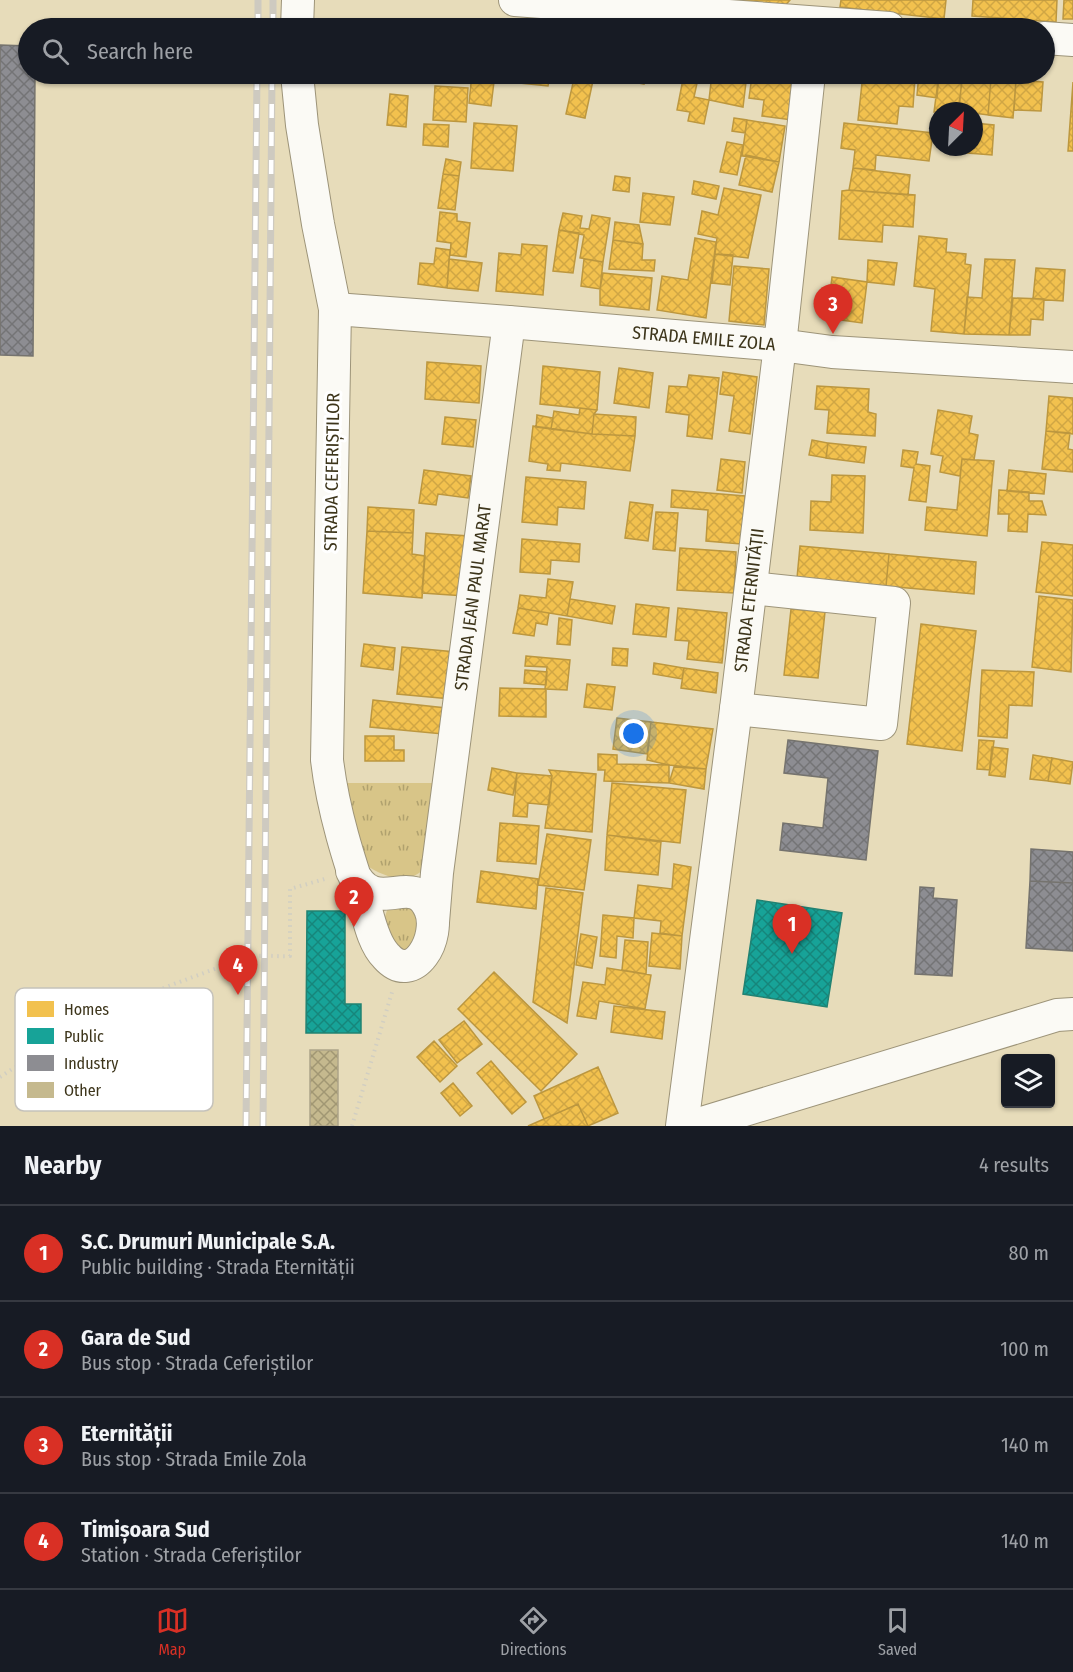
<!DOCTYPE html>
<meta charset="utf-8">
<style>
body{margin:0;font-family:"Fira Sans Condensed",sans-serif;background:#242831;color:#f1f3f6}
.controls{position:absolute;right:18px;bottom:18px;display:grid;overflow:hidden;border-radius:6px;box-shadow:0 2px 4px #0004}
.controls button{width:54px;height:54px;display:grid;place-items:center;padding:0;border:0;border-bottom:2px solid #363941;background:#171b24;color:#f1f3f6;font:30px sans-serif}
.compass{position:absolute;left:929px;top:102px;width:54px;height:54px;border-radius:50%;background:#171b24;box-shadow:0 2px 4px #0004;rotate:24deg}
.you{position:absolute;left:634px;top:734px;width:21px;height:21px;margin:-15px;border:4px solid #fff;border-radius:50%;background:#1a73e8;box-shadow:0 0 0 9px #1a73e833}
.badge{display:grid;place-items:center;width:39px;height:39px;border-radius:50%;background:#d93025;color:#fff;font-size:20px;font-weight:700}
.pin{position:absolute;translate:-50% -50px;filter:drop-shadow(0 2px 3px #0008)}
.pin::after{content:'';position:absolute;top:32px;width:21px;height:18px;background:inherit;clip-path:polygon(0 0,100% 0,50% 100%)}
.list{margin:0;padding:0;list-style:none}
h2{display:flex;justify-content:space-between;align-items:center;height:78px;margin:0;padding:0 24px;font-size:26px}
h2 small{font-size:20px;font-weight:400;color:#9ea1a6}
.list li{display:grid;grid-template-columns:39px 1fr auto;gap:18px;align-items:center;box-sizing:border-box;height:96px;padding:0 24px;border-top:2px solid #363941}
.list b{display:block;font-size:22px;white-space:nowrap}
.list p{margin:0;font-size:20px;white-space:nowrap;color:#9ea1a6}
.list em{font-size:20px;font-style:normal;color:#9ea1a6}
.icon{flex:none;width:33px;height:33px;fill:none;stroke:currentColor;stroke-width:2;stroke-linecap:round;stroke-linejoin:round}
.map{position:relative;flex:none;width:1073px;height:1126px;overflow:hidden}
.search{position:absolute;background:#171b24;box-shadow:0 2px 4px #0004;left:18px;right:18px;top:18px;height:66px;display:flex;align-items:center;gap:15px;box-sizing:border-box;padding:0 21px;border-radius:33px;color:#9ea1a6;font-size:22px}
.sheet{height:462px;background:#171b24}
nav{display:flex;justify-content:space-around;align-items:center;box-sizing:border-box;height:84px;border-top:2px solid #363941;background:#171b24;font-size:16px;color:#9ea1a6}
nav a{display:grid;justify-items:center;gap:3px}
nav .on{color:#d93025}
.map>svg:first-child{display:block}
.grass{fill:url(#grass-tufts)}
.homes{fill:url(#homes-cross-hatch);stroke:#bc973f;stroke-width:1.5}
.public{fill:url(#public-cross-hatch);stroke:#228272;stroke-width:1.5}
.industry{fill:url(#industry-cross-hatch);stroke:#75736e;stroke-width:1.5}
.building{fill:url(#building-cross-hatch);stroke:#ada489;stroke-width:1.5}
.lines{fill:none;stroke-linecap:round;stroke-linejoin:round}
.minor-casing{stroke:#9d9479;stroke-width:34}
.path{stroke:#d1cec2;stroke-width:4;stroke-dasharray:1.5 4.5;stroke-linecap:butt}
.minor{stroke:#fbfaf5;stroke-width:32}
.rail-casing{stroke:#cecac0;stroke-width:7}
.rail{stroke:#fff;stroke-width:4.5;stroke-dasharray:14;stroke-linecap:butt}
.labels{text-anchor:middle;stroke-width:6;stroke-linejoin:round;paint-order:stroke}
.street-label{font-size:18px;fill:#3d351b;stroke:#fff}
.key{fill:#fff;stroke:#c5c2bb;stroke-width:1.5}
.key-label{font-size:16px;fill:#3d351b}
</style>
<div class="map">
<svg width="1073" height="1126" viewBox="0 0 1073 1126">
<defs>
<pattern id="grass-tufts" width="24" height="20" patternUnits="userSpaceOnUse" patternTransform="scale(1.5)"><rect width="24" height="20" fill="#d8c588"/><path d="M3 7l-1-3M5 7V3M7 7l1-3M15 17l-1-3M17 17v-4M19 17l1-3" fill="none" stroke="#b0a16e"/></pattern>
<pattern id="homes-cross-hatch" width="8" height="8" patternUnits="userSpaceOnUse" patternTransform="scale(1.5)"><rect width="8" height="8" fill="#f2c14e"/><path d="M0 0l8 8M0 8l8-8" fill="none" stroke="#d0a644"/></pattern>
<pattern id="public-cross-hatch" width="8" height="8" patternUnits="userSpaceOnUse" patternTransform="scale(1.5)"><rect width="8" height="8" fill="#17a398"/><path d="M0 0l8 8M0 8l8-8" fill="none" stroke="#16867b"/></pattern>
<pattern id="industry-cross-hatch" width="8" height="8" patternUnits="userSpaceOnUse" patternTransform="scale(1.5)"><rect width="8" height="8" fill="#8d8d92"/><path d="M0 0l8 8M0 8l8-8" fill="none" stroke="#747476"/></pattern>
<pattern id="building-cross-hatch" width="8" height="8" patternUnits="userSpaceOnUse" patternTransform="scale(1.5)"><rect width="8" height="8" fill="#c5b98e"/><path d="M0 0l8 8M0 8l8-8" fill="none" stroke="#a19773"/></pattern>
</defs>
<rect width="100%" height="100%" fill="#e7dcba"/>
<!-- grass -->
<path class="grass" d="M343,783H438L423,870C406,885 384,877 366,865Z
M398,901L419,913L415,950L396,951L384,920L388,907Z"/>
<!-- homes -->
<path class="homes" d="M743,0H790L782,9L743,5Z
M841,0H946L944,19L840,7Z
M973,0H1057L1056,22L972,16Z
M1064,0H1073V19H1063Z
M439,74H472L471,80Z
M472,74H495L491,106L469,103Z
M522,74H550L548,86L520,83Z
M575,74L594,76L585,118L566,114Z
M629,74H645L644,84L628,81Z
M664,74H682L681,80L664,78Z
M684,74H699L694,97L709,100L704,124L688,121L690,112L677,110Z
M712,74H747L743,107L709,100Z
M863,74H893L892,78H915L913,107L899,106L897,124L858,120Z
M919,74H939L937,98L917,95Z
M939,74H963L958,111L934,112Z
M752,76L796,80L792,120L762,116L764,100L749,98Z
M962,77L991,79L988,115L974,113V111H959Z
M991,79L1016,80L1013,118L988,115Z
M1016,80L1043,82L1041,111L1014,110Z
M1073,82V151H1068Z
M435,86L468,88L466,122L433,120Z
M390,94L408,96L406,127L387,125Z
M734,118L747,120L745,133L732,131Z
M747,120L785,126L779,162L742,156Z
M474,123L517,126L513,171L471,168Z
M844,123L933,133L929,161L876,155L875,170L853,168L855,150L841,148Z
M974,123L994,125L992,155L955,152L956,147H974Z
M424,124L449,125L448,147L423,145Z
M727,142L743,145L737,175L720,172Z
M746,155L779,162L772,192L739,185Z
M446,159L461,162L459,176L443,174Z
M853,168L910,175L908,195L849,190Z
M443,174L459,176L455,210L438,208Z
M615,176L630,178L629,192L613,190Z
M694,181L719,186L716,199L692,194Z
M724,188L761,195L748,258L715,254L717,238L698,234L702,211L718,215Z
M849,190L915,195L913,227L883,225L882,242L839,239L842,191Z
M643,193L674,197L670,225L640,222Z
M440,212L457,214V221L470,223L466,257L450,255L451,243L437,241Z
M563,213L582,216L580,228L589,229L592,215L610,218L603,262L580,258L584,235L559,230Z
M615,222L639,225L643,244L613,240Z
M559,230L579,233L573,273L553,271Z
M919,236L947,239L946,252L966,254L965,264L971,265L964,334L931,331L935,289L914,286Z
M695,238L716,242L706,318L657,310L662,276L688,280Z
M613,240L643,244L642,260H655L654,271L609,269Z
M522,244L547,246L543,295L496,291L499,253L521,255Z
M436,248L450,250L447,288L418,284L420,263L434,264Z
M715,254L733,255L730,285L712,283Z
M449,259L482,263L478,291L447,288Z
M584,259L603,262L600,289L581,286Z
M985,259L1015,260L1009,335L964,334L967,297L982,298Z
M868,260L897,263L894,285L867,282Z
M734,266L769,269L764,325L729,321Z
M1036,268L1065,270L1063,301L1033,299Z
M603,273L652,278L649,310L600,305V289Z
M832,277L867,282L862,323L827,318Z
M1013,298L1044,299L1043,320L1031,319L1030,335H1009Z
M427,362L481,366L479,403L425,399Z
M543,366L600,372L597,410L540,404Z
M619,368L653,373L649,408L614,403Z
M723,372L757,377L750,434L729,431L734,396L720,394Z
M689,375L719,378L712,439L687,436L689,415L666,412L669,386L687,387Z
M817,386L869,389L868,412L876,414L875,436L827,433L829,410L815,409Z
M1049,396L1073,398V434L1046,431Z
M580,408L597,410L594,414L592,434L551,429L554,411L579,415Z
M938,410L972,416L969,433L978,435L974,460L962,459L960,476L940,472L943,456L931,454Z
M594,414L636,417L635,436L592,434Z
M537,415L553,418L551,429L536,427Z
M445,417L476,420L473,447L442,444Z
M533,426L592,434L635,436L630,471L561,463L560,471L547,470L548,464L529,461Z
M1046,431L1070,433L1068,449L1073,450V472L1042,469Z
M812,440L828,443L826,458L809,455Z
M828,443L866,447L864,463L826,458Z
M903,450L918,452L916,464L930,466L926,502L909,500L914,468L901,466Z
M721,459L745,462L742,493L717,490Z
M962,459L994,461L987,536L925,530L927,507L957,510Z
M424,470L471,476L468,498L438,494L436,505L419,503Z
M1009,470L1046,474L1044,494L1007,491Z
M832,475L865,476L863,533L810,530L811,501L831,502Z
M526,477L586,482L584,509L558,507L557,525L522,522Z
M672,490L745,496L741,544L706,541L708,510L671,507Z
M999,490L1029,492V501H1042L1046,515L1028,514L1027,532L1008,531L1009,514H998Z
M630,502L653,505L648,541L625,538Z
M368,507L414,510L413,533L367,531Z
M656,512L678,513L675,551L653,549Z
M367,531L413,533L412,554L425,556L422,598L363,593Z
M426,533L469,536L465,596L422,593Z
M522,539L580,544L579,562L551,560L550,574L520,572Z
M1042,542L1073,545V596L1036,592Z
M800,546L889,554L886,586L797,578Z
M680,548L736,552L734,593L677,590Z
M889,554L976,562L974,594L886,586Z
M548,579L573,582L567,616L518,608L520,595L546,598Z
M1039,596L1073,600L1071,672L1032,667Z
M570,599L615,606L612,624L567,616Z
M636,604L669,608L666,637L633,634Z
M518,608L549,613L547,625L536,623L534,636L513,633Z
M678,608L727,613L722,663L687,659L689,641L675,640Z
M791,609L825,612L818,678L784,675Z
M559,618L572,620L570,645L557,644Z
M921,624L976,631L962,751L907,744Z
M364,644L395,648L393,670L361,666Z
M402,647L456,652L451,699L397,694Z
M613,648L628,649L627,666L612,665Z
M526,656L570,660L567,690L545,689L547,667L525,666Z
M654,663L684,668L682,679L653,674Z
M684,668L718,673L716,693L681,688Z
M525,670L547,672L546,685L524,683Z
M982,670L1034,672L1032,706L1009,705L1007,738L978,736Z
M587,684L615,687L612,710L584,707Z
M500,688L546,689V717L499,716Z
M373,700L446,708L443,734L370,727Z
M617,718L651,722L647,754L613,749Z
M651,722L713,729L706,769L669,765L647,760Z
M365,736H394V750H404V761H365Z
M979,740L994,741L990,770L977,769Z
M992,747L1008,749L1005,777L989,775Z
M598,754L617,755V764L669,765V783L604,781L605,770H598Z
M1033,755L1052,758L1048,781L1030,779Z
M1052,758L1073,762L1070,784L1048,781Z
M674,767L706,769L704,789L669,783Z
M492,768L517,773L513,795L488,790Z
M549,770L596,774L592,832L545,828L552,776Z
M517,773L552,776L549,805L528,803L527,817L513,816Z
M612,783L686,790L680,843L607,835Z
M500,823L539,826L536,864L497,861Z
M547,834L591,840L584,890L538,885Z
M607,835L661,842L658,875L605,870Z
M674,864L691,867L682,936L660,933L661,921L634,918L638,885L672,889Z
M481,871L538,879L536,909L477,902Z
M546,888L583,893L567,1023L533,1002Z
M603,915L634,918L633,938L617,936L616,958L600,956Z
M652,933L682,936L680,969L649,966Z
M581,934L597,937L592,968L576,965Z
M625,940L648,942L646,974L622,970Z
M607,968L651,975L645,1009L599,1001L596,1019L577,1016L583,982L605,985Z
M494,972L577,1054L541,1091L458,1009Z
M614,1006L665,1012L662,1039L611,1032Z
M464,1021L482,1044L457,1063L439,1040Z
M434,1041L457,1066L440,1082L417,1057Z
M491,1061L526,1102L512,1114L477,1073Z
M598,1067L618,1113L588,1126L578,1104L544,1119L534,1096Z
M453,1083L472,1106L460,1116L441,1093Z
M578,1104L588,1126H528L544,1119Z"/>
<!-- public -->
<path class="public" d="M757,900L842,913L827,1007L743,994Z
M307,911H345V1004H361V1033H306Z"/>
<!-- industry -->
<path class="industry" d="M0,45L28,46V74H35L33,356L0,355Z
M788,740L878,751L866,860L780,850L783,823L823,828L828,778L784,773Z
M1031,849L1073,852V883L1030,881Z
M1030,881L1073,883V951L1026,948Z
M920,887L934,888L933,898L957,900L952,976L915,974Z"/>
<!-- building -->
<path class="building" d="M310,1050H338V1126H310Z"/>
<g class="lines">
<defs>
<g id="minor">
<path d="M515,0L889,28"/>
<path d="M297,28L298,0"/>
<path d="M1044,38L1073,40"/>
<path d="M297,74L302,125L318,224L335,309L327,760C333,811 349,861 366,910C370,925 375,945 386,956C414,988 442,936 430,909C412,868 376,920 352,871"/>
<path id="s1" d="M335,309L509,322L780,345L832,352L1073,367"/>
<path d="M736,709L881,724L894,603L751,588"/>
<path id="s2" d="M433,922L437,873L509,322"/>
<path id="s3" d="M682,1126L736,709L780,345L809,74"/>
<path d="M692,1126L1057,1015L1073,1014"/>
</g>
</defs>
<!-- minor casing -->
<use href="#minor" class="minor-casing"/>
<!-- path -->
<path class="path" d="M0,1077L69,1032L166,987L247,957C261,954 275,957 290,956V889L328,878
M352,1126L393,989"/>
<!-- minor -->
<use href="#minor" class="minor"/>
<defs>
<path id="rail" d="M258,28V0
M273,28V0
M246,1126L257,74
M263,1126L272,74"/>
</defs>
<!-- rail casing -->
<use href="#rail" class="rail-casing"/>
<!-- rail -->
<use href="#rail" class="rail"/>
</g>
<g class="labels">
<!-- street labels -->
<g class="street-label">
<text dy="6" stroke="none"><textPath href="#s1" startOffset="370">STRADA EMILE ZOLA</textPath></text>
<text transform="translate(332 472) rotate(-89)" y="6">STRADA CEFERIȘTILOR</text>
<text dy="6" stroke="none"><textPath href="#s2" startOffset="327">STRADA JEAN PAUL MARAT</textPath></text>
<text dy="6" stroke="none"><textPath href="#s3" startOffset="530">STRADA ETERNITĂȚII</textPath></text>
</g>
</g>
<!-- legend -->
<rect x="15" y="988" width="198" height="123" rx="9" class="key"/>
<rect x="27" y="1001" width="27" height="16" fill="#f2c14e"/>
<rect x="27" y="1028" width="27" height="16" fill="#17a398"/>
<rect x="27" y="1055" width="27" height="16" fill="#8d8d92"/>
<rect x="27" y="1082" width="27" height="16" fill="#c5b98e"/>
<g class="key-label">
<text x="64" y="1015">Homes</text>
<text x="64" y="1042">Public</text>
<text x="64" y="1069">Industry</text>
<text x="64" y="1096">Other</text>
</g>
</svg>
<div class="controls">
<button><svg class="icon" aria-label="layers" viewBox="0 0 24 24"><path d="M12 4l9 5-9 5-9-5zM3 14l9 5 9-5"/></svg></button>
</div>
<svg class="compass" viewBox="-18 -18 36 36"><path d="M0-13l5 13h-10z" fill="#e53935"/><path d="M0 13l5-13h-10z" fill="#9ea1a6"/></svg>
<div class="you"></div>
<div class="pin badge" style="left:792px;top:954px">1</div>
<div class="pin badge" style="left:354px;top:927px">2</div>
<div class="pin badge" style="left:833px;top:334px">3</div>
<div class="pin badge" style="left:238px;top:995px">4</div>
<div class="search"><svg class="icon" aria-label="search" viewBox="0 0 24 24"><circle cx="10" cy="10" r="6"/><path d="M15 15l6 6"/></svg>Search here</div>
</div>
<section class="sheet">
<h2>Nearby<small>4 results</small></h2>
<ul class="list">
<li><span class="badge">1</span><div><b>S.C. Drumuri Municipale S.A.</b><p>Public building · Strada Eternității</p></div><em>80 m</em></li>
<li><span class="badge">2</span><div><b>Gara de Sud</b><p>Bus stop · Strada Ceferiștilor</p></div><em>100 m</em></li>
<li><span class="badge">3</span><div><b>Eternității</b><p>Bus stop · Strada Emile Zola</p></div><em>140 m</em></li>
<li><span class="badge">4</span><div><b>Timișoara Sud</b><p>Station · Strada Ceferiștilor</p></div><em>140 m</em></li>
</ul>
</section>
<nav>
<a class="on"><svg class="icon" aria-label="map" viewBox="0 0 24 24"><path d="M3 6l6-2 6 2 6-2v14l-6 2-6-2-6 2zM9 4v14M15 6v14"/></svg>Map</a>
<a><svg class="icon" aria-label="directions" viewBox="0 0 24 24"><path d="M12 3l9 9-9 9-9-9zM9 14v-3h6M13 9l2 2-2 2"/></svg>Directions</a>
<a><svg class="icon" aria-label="saved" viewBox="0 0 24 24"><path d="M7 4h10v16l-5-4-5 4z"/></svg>Saved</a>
</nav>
